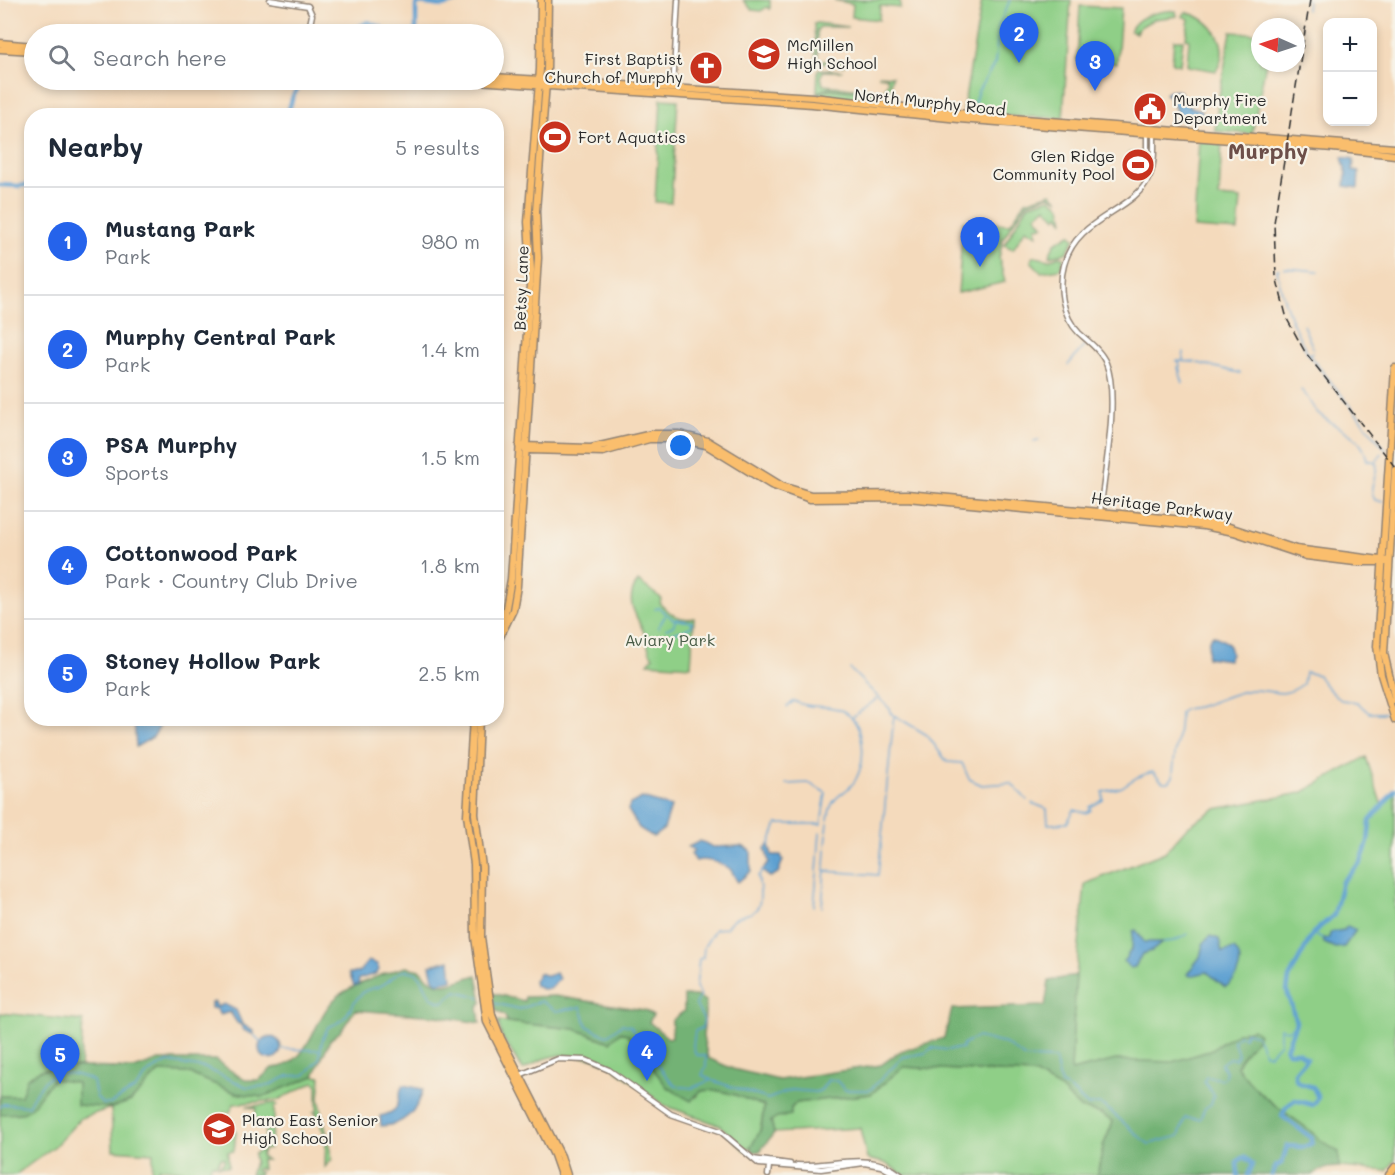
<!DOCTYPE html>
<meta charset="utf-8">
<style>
body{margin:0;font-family:Mali,sans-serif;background:#f2f2f3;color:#1f2937}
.controls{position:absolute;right:18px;top:18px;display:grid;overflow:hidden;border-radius:12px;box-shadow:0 3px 9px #0003}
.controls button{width:54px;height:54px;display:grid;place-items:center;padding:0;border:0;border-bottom:2px solid #e0e1e3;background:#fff;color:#1f2937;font:30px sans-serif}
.compass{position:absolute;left:1251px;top:18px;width:54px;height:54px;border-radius:50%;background:#fff;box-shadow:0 3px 9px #0003;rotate:273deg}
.you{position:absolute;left:681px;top:446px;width:21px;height:21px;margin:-15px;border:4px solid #fff;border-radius:50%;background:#1a73e8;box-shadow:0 0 0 9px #1a73e833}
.badge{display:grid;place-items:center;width:39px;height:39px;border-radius:50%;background:#2563eb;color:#fff;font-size:20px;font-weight:700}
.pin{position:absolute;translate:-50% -50px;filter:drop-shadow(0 2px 3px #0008)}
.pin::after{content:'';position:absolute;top:32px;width:21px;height:18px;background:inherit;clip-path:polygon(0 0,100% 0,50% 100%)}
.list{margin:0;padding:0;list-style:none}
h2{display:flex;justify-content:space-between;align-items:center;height:78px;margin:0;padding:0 24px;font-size:26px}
h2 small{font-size:20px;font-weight:400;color:#747a83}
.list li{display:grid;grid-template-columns:39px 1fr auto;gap:18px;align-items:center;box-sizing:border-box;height:108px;padding:0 24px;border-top:2px solid #e0e1e3}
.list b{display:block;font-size:22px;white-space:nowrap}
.list p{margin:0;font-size:20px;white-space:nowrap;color:#747a83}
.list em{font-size:20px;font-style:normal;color:#747a83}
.icon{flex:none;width:33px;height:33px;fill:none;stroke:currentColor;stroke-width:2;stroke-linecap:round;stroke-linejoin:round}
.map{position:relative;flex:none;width:1395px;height:1175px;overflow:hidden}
.search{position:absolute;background:#fff;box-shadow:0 3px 9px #0003;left:24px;top:24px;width:480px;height:66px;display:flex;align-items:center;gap:15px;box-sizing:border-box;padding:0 21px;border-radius:33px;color:#747a83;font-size:22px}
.panel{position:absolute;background:#fff;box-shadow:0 3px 9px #0003;left:24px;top:108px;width:480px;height:618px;border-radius:24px}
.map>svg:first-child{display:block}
.green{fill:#8fcf87;stroke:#5d7d59;stroke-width:1.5}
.forest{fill:#73b274;stroke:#4f6e50;stroke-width:1.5}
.water{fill:#5da0d1;stroke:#44667e;stroke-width:1.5}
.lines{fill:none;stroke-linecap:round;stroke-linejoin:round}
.stream{stroke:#5da0d1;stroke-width:1.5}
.river{stroke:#5da0d1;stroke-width:4.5}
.minor-casing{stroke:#908274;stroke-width:7}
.major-casing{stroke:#908274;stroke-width:9}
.minor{stroke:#fff;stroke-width:4}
.major{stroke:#fabe6d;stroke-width:6}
.rail{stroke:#2b2b2b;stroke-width:1.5;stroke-dasharray:9 4.5;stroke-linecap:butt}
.labels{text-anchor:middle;stroke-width:4.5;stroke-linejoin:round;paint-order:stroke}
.poi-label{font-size:16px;fill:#2b2b2b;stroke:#f7f3e8;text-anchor:start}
.street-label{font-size:16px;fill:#2b2b2b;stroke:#f7f3e8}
.park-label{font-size:16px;fill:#495c47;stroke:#f7f3e8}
.district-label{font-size:22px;font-weight:bold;fill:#6d4f49;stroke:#f7f3e8}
</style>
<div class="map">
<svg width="1395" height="1175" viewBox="0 0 1395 1175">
<rect width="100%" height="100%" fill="#f7f3e8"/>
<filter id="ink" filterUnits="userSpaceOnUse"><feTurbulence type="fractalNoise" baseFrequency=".0167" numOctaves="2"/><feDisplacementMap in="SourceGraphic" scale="12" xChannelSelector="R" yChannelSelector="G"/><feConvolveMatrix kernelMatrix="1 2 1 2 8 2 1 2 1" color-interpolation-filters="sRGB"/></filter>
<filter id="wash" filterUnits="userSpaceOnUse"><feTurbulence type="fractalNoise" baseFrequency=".008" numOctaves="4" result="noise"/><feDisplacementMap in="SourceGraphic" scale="24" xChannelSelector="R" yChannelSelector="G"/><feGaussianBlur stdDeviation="1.35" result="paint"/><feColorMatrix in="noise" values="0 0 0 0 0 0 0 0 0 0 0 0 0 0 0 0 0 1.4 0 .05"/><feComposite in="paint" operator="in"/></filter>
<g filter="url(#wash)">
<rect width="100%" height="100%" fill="#f4dabc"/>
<!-- green -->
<path class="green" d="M743,0H770V9L767,7L761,11L752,10Z
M834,0H900V8L880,6L879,20L852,17L853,4Z
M982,0H1071L1063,118L1001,116L963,110Z
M1080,6L1121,8L1117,63L1077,60Z
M1166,11H1176L1177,16L1154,19L1140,27L1138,31L1136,30V33L1130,31C1135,18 1152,13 1166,11Z
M1186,12C1211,19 1233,44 1216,71L1187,66L1189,39L1186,38L1189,19L1182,16Z
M817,23L848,27H820L817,30L818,60L844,62V66L816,62L814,24Z
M1231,32L1260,34V63H1266L1252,134L1215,131L1218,101Z
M1174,40H1183L1180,65L1172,63Z
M818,69L843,71H823L821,76L823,85L884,91L888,81L886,77L878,75L892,76L889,99L875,92L829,88L817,92Z
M831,89L875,93L889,101H865L816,94Z
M661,99L678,100L671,203L655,202Z
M1199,138L1222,140L1219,197L1241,199L1238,231L1194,228Z
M1129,153L1146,154L1143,167L1145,176L1133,170Z
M1051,193L1059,200L1049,195L1027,203L1003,238L999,258L1005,282L958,293L963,222L1010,224L1026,201Z
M1050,198L1061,206L1064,222L1059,215L1056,218L1046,207L1036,216L1044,226L1036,227L1037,235L1026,229L1013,249L1004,245L1028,205Z
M1070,234L1075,239L1066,253L1049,256L1055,243Z
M1033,256L1048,260L1060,256L1064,258L1060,269L1041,272L1031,261Z
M638,581L661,598L660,604C671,614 678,621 694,618L691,666L648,663L653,657C647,650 648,643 645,635C637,615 623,602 638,581Z
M1366,757L1382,806L1395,792V1160L1387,1171L1339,1167L1187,1066L1066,1076L1085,884L1165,852L1188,826L1215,809L1301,793Z
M0,1013L83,1021L80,1067L120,1068L118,1099L131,1101L159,1072L188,1073L236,1093L262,1097L314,1076L321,1077L319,1098L332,1159L325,1167L326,1135L321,1127L323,1119L314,1118H317V1114L314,1112H317V1084L314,1082L278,1100L234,1104L230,1112L224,1113L222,1118L217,1117L233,1124L231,1130L236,1132L234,1151L228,1152V1167L219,1166L224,1162V1158H221L217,1165L212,1164L210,1167L212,1171L210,1175L178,1170V1173L197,1175H177V1170L159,1168L152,1175L153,1153L113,1150L111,1108L81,1118L55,1146L15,1175H0Z
M498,1021L575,1029L610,1042L616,1034L625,1033C649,1052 661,1100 697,1097L700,1091C725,1087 743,1098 764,1106C761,1123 762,1140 745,1151L721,1126L664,1105L610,1065L594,1058L560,1055L543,1059L523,1070L502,1037Z
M903,1067L1034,1074L1061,1089L1080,1108L1101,1114L1113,1122L1104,1144L1097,1175H904L885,1163L867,1159L860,1128L774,1133L771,1121L777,1116L784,1117L796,1103L871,1094Z
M275,1103L277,1105L274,1108C275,1120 272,1133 269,1149L263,1150L261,1156L267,1160H261L262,1170L258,1168L256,1171L260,1172L259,1175H250L255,1162L254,1154L264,1148L265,1131H268L271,1121L268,1127L254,1126L256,1108L246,1107Z"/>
<!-- forest -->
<path class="forest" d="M406,967L420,970C439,994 451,982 477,975L482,1002L478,1007L480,1023L436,1016L355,1010L341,1031L330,1040L314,1076L262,1097L236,1093L188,1073L159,1072L131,1101L112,1108L77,1105V1083L54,1079C45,1087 32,1110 25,1112C17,1115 8,1112 0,1115V1096H21L27,1078L40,1070L59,1066L134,1069L159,1060H215L245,1080H259L272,1068C311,1067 312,1017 338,996C350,986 390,971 406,967Z
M1076,975L1071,1071L1116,1060L1172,1062L1209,1051L1237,1033L1253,1029L1259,1034C1253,1047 1241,1053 1237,1066C1256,1095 1281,1109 1308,1129C1319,1138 1326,1146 1339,1152V1167L1326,1168L1311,1175H1097L1104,1144L1113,1122L1101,1114L1080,1108L1061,1089L1034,1074L903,1067L871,1094L796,1103L791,1108V1115L777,1117L771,1121L774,1133L760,1151L754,1152L750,1147C764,1128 761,1127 764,1106C743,1099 725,1087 700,1091L691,1101L667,1087L627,1034L620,1032L610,1042L575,1029L507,1022L505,1016L495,1010L492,993L524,1001L525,997L555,996L644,1010L653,1015L649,1022L668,1038L672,1037V1020L684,1011V996H696L706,1001L703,1037L708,1058L733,1069L779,1080L881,1065L899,1052L944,1038L952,1009L1045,1006L1049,981Z"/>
<!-- water -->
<path class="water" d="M1169,90L1180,91L1188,106L1202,110L1201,118L1177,114L1171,98L1165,94Z
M1342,157L1354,159L1353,171L1359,172L1358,188L1345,186L1346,172Z
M1213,635L1228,643L1231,653L1228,660L1207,657L1209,640Z
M134,719H147L160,726L153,737L136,747Z
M642,798L671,807L664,829L653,837L639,828L628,810L630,804Z
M700,841L713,847L742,846L751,851V871L738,882C735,879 733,872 730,869C723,863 705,858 696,861L691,854L694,850L688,847Z
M769,845L772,855H781L783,860L778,873L770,877L762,871L769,862L765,848Z
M1347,926L1356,930L1344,947L1335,948L1324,943L1323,938L1328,939L1331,932L1344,930Z
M1136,930L1144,942H1163L1152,951L1142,954L1135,967L1130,968L1124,961L1132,948L1133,931Z
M1210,936L1219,939L1222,952L1234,949C1246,959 1237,982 1225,987L1207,972L1190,976L1187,974L1200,957L1203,944Z
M450,960L452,980L437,983L433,979L430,965Z
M368,961L377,964L379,970L375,974L359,979L358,985L354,986L349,973H358Z
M539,973L547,976L556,973L559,979L550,989H542L535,986L534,981Z
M215,1002L217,1007L224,1004L236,1010L242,1024L253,1031L254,1035L243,1030L241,1025L237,1023L230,1012L220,1015L216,1009L211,1008V1003Z
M259 1048a11 11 0 1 1 22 0a11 11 0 1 1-22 0Z
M403,1085L423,1089C419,1110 403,1126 381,1126L380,1116C405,1111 395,1099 403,1085Z"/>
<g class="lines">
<!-- stream -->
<path class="stream" d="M1306,10L1307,0
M972,110L978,91L995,63L999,25L1010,0
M1234,149L1235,145L1243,144
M1285,268L1318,271
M1279,269H1277C1282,300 1293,328 1309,355
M1303,325L1313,348
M1312,352L1309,355L1386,450
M1183,360L1184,352
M1175,361L1195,362
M1179,362L1181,372
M1198,363L1240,373
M1068,365L1086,344
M1178,367L1183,383
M1301,390C1308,396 1311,405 1317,412C1335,430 1362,432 1367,460L1376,462C1380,476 1366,485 1375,500L1383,502
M1034,441L1039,440
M1376,462L1382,453
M655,609L659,608L673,619L692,622
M658,628L665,616
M666,629L673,626L675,621
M672,632L682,631L692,626V623
M850,669L890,709L892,714L927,735L947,762L962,763L969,779L982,785L1011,783L1027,800
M787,707L794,701C809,710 828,703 843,711C865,723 867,758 856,779C846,797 831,791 828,820
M853,717L878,698
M1032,803L1047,809L1048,824L1067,823L1074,810L1086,813L1091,810L1090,807L1103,800V792C1108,790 1117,789 1122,787C1132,780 1141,774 1153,772L1163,782H1169L1173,777C1173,755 1180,734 1180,713C1186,706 1193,709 1201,706C1218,701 1234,692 1251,690C1273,689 1282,700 1303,684L1305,672L1318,675C1322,683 1334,695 1341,700L1357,702L1369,713H1385
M827,831L828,823
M769,846L777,824H821L826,793L809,783L786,784
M826,846L827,834
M825,866L826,849
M825,871L878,875L894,715
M817,872L820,832
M814,906L817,874
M822,907L825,868
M1313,933L1322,938
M1163,942L1174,941L1188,934
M493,1003L520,1009L541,1001L556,1011L581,1007L587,1026L607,1036L622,1024L631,1026L642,1046L675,1086L692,1088L711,1080L768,1099L791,1090L816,1092L821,1090L828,1080L837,1081L845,1090H870L903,1057L925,1053L932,1048L948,1050L962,1048L963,1044L977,1037L1006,1044L1025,1058L1055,1059L1061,1085C1075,1089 1078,1099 1089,1106C1092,1105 1095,1104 1099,1104C1106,1104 1137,1137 1149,1144L1179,1136L1185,1118L1200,1119L1205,1108L1211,1104L1214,1095L1204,1081L1206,1077L1224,1079L1226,1071L1221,1064L1229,1058L1235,1059L1238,1054L1233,1040L1240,1035L1244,1037L1246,1032C1258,1033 1261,1043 1264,1054H1270L1280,1043V1028L1287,1030L1293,1027
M254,1035L262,1043
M283,1049L320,1050
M711,1080L702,1075L706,1066V1056L696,1055L693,1046L695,1031L702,1028L704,1020L695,1004L700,996L696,987L699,959L703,958L704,947L715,929L726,928C740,903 768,930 758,876L763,870
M0,1107L3,1104L28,1106C44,1074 57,1064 93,1081L96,1096L102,1104H110L135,1089L149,1072L168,1062L205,1068L247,1087L268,1086L288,1076L305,1075L319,1060L322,1041L328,1027C351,1019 346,1010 360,995C367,987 372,990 380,986C391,982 396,969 409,971C430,973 421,1001 443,1002L456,991L480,997"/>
<!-- river -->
<path class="river" d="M346,34L368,22L381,27L385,33L397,34
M410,34L416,30V6L419,3L442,6L462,0
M287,116L293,96L303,80
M0,185L20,186L32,184
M1238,1175L1237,1162L1244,1157L1253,1164L1248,1175
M1272,1175L1276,1166L1282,1163L1287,1146L1304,1147L1312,1143V1138L1282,1116L1286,1107L1295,1100L1313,1105L1318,1098L1313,1087L1299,1083L1295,1078V1072L1307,1058L1298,1052H1288L1286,1049L1296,1022L1287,991L1289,978L1313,933L1334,915L1342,882L1361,862L1368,842L1370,821L1395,790"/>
</g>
</g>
<g filter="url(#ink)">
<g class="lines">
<defs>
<path id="minor" d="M270,0L308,6L312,15L308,34
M673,89L678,0
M1147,133V148L1153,160
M1100,513C1104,474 1120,397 1106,363C1101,351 1089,342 1079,333C1062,316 1058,287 1064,265C1077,215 1135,213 1150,175C1155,162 1154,147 1154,134
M520,1075L558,1059L586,1060L609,1070L671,1114L720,1131L759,1164L821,1169L864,1163L881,1166L897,1175
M753,1159L790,1164
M797,1165C833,1167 871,1150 901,1175
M768,1175L769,1166"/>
<path id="major" d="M0,43L34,46
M0,49L34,51
M494,77L813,97L985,116L1395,148
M462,80L812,104L959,119L1333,148L1395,155
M1395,368L1377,646L1381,675L1395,720
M519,446L529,450L603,452L649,439H678L706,445L771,485L810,499L907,498L1204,526L1234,532L1306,556L1355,562H1389
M522,446L591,448L652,434H679L708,441L782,486L811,495L907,494L1217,523L1296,549L1388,561
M1395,470L1384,653L1395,700
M496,631L505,613L511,579L531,270L528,222L540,69L541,0
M496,645L513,610L517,586L538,258L536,211L547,70L548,0
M473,718L467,815L474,864L475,937L487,1022L554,1155L561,1175
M479,718L475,814L482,867L481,937L492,1015L501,1038L561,1156L567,1175
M1389,1175L1395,1167"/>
</defs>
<!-- minor casing -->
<use href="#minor" class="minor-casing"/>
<!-- major casing -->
<use href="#major" class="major-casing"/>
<!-- minor -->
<use href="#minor" class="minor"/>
<!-- major -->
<use href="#major" class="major"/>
<!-- rail -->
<path class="rail" d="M1310,0L1274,223L1276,276L1287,319L1305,352L1395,467"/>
</g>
</g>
<!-- icons -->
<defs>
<symbol id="school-disc" viewBox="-11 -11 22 22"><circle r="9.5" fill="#c8321e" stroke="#f7f3e8"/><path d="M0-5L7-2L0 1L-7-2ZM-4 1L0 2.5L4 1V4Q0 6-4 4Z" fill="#fff"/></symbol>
<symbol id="church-disc" viewBox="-11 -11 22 22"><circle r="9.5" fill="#c8321e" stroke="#f7f3e8"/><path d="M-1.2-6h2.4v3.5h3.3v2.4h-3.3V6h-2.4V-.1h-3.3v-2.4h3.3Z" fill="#fff"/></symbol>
<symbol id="civic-disc" viewBox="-11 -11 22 22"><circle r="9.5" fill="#c8321e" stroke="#f7f3e8"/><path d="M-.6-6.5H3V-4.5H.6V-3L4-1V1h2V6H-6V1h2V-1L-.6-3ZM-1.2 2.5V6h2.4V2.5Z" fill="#fff"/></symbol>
<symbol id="stadium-disc" viewBox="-11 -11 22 22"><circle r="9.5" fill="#c8321e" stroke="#f7f3e8"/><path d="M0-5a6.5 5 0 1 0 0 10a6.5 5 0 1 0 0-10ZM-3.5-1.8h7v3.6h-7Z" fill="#fff"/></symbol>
</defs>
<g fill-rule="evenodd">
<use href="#school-disc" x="745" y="35" width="38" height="38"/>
<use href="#church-disc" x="687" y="49" width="38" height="38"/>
<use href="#civic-disc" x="1131" y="90" width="38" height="38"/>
<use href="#stadium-disc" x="536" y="118" width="38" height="38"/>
<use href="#stadium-disc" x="1119" y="146" width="38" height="38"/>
<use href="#school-disc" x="200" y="1110" width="38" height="38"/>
</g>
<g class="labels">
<!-- poi labels -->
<g class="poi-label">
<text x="787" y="51">McMillen<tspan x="787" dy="18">High School</tspan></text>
<text x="683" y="65" text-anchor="end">First Baptist<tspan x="683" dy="18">Church of Murphy</tspan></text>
<text x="1173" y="106">Murphy Fire<tspan x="1173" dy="18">Department</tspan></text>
<text x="578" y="143">Fort Aquatics</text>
<text x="1115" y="162" text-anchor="end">Glen Ridge<tspan x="1115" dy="18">Community Pool</tspan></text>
<text x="242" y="1126">Plano East Senior<tspan x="242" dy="18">High School</tspan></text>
</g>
<!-- street labels -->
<g class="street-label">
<text transform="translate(930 102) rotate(6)" y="6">North Murphy Road</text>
<text transform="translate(521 288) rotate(-88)" y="6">Betsy Lane</text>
<text transform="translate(1162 506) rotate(7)" y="6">Heritage Parkway</text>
</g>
<!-- park labels -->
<g class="park-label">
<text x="670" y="646">Aviary Park</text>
</g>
<!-- district labels -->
<g class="district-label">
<text x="1268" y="159">Murphy</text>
</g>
</g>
</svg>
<div class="controls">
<button>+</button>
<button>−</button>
</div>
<svg class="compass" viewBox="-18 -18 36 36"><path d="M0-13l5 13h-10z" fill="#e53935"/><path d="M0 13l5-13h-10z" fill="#747a83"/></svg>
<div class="you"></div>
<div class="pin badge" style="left:980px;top:267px">1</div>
<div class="pin badge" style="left:1019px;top:63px">2</div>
<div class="pin badge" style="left:1095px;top:91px">3</div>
<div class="pin badge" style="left:647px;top:1081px">4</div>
<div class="pin badge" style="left:60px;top:1084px">5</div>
<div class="search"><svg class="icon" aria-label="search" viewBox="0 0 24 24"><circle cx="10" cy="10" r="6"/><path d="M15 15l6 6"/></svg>Search here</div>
<section class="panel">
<h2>Nearby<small>5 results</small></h2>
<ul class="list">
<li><span class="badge">1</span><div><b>Mustang Park</b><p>Park</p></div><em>980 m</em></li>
<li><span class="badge">2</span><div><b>Murphy Central Park</b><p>Park</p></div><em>1.4 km</em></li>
<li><span class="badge">3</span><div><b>PSA Murphy</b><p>Sports</p></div><em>1.5 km</em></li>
<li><span class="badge">4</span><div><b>Cottonwood Park</b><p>Park · Country Club Drive</p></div><em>1.8 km</em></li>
<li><span class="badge">5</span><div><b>Stoney Hollow Park</b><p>Park</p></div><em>2.5 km</em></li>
</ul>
</section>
</div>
